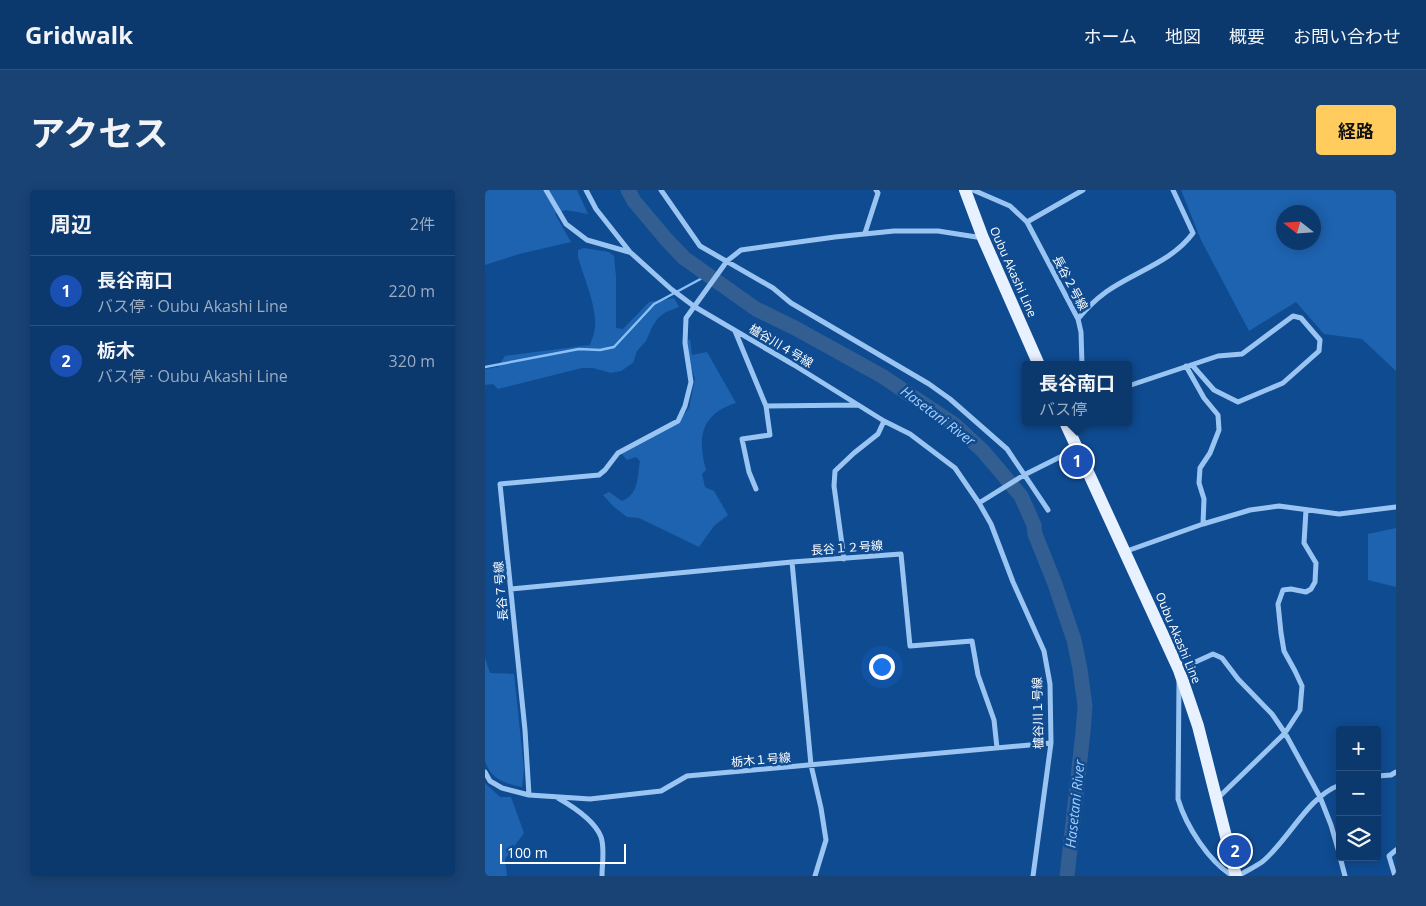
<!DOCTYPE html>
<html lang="ja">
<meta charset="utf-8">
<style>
body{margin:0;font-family:"Open Sans","Noto Sans JP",sans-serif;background:#194375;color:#f1f3f6}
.controls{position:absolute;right:15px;bottom:15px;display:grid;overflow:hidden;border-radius:5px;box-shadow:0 2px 12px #0003}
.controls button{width:45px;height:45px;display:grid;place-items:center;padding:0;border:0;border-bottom:1px solid #2b5280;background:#0b386d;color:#f1f3f6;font:25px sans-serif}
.compass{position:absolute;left:791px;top:15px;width:45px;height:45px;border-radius:50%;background:#0b386d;box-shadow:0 2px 12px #0003;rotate:287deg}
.scale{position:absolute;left:15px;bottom:12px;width:126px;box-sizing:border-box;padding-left:5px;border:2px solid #fff;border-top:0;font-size:14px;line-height:18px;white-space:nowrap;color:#fff;-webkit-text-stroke:4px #0f4b91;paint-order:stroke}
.you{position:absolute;left:396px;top:476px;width:18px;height:18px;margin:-12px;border:4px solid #fff;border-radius:50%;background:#1a73e8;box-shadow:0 0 0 8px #1a73e833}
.badge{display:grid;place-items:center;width:32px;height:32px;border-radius:50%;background:#ffcc5d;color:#fff;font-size:16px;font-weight:700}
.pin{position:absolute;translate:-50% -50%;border:2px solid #fff;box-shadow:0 1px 5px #0006}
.popup{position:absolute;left:537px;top:171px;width:110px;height:65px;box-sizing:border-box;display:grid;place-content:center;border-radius:5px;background:#0b386d;filter:drop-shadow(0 1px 4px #0005);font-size:16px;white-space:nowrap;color:#9aacc2}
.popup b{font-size:19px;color:#f1f3f6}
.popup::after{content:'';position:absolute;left:50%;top:100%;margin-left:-10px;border:10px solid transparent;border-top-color:#0b386d}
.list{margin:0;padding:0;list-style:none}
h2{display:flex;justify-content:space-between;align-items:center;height:65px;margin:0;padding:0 20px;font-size:21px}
h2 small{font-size:16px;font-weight:400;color:#9aacc2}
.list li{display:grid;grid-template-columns:32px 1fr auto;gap:15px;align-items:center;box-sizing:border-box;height:70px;padding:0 20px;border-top:1px solid #2b5280}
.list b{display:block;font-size:19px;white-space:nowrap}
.list p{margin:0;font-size:16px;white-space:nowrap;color:#9aacc2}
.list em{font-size:16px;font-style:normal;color:#9aacc2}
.icon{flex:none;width:28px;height:28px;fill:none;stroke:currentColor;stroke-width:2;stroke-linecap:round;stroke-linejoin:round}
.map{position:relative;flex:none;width:911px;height:686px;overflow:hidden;border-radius:5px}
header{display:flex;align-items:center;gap:30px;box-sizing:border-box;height:70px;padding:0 25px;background:#0b386d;border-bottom:1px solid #2b5280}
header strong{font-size:24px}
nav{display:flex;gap:28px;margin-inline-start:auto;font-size:18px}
.intro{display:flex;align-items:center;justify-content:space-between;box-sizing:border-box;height:120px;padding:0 30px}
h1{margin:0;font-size:35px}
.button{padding:12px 22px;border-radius:5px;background:#ffcc5d;color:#111;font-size:18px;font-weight:700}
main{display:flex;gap:30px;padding:0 30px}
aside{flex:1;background:#0b386d;border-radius:5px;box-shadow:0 2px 12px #0003}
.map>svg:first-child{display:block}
.green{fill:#1e63af;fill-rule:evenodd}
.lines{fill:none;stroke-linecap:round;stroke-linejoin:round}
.stream{stroke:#8bc0f7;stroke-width:2.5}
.river{stroke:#325e92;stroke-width:15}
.minor{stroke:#9ac5f3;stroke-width:5}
.primary{stroke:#e7f1ff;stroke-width:12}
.labels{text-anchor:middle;stroke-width:5;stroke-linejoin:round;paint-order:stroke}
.street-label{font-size:12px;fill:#fff;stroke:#0f4b91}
.water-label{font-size:14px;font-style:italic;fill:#a6cffa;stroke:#0f4b91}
</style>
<header>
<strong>Gridwalk</strong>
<nav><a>ホーム</a><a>地図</a><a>概要</a><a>お問い合わせ</a></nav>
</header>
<div class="intro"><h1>アクセス</h1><a class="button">経路</a></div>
<main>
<aside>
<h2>周辺<small>2件</small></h2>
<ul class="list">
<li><span class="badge" style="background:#1a4fb4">1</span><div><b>長谷南口</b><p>バス停 · Oubu Akashi Line</p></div><em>220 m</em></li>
<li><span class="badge" style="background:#1a4fb4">2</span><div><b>栃木</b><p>バス停 · Oubu Akashi Line</p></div><em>320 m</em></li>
</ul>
</aside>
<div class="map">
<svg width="911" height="686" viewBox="0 0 911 686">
<rect width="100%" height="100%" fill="#0f4b91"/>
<!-- green -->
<path class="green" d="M0,0H92L103,24L81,20L70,24L86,52L34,64L0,75Z
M696,0H911V181L877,149L839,144L811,112L764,141L716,50ZM798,22H828V52H798Z
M99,58L124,62L129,66L131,86V138L138,139L164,112L189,108L194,117L181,122L173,128L167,137L161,151L152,161L148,173L136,181L126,183L108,178H97L13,199L8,194L0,195V179L13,177L20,166L105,155C107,149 110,142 110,136C112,117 98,85 93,67V60Z
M205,149L207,165L222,162L251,213C216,224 212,247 221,280L217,284L220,297L229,301L243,325L229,336L214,357L154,328L142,327L129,317L118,305L124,302L137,311C154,304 152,288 155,271L151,267L142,270L136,263L191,234L204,218L210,189L204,170L202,151Z
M911,338V397L883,390V344Z
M0,468L5,483L29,484L39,579L37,597C21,594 5,589 0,571Z
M0,593L15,607H26L39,643L20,669L22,686H0Z"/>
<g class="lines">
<!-- stream -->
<path class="stream" d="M0,177L94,159L115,160L129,157L169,114L223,85"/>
<!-- river -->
<path class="river" d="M143,0L149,11L181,49L199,68L271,119L310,138L397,186L470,235L498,261L536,306L549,335L550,344L570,394L589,450L595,479L600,516L598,542L582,686"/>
<!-- minor -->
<path class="minor" d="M61,0L81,34L102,50L144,62
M101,0L111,19L145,62L186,99L210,117L309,175L399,231L425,244L470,278L494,313L506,334L528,392L559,461L565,494L566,553L548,686
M176,0L215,56L288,98L306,113L444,194L465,209L522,259L563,320
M488,0L525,16L542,32
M380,43L393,3L391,0
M593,129C601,119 610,110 621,102C649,82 687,72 708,43L688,0
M250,141L281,216L285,245L257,249L264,282L271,299
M597,175L596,142L593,129L542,32L598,0
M643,196L733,166L757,164L808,126L816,128L835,150L834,161L798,193L753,212L729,200L707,175
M281,216L373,215
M494,313L539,285L591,259
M718,334L765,320L794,316L854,324L911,317
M639,362L718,334L719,309L714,293L715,278L725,263L734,240L733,225L719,208L701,176
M359,369L349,296L350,281L369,263L393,244L399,231
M26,399L307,372
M695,479L728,464L737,468L753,489L787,524L800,543L835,607L846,635L855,666
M694,492L693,609C701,636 724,672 748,686
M0,582L5,591L17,598L44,605L105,609L176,601L202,586L566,553
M892,586L906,585L911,582
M44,605L40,540L15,294L114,285L120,280L133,263L193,231L200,216L206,192L200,153L201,128L242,71L256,60L350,47L409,41H453L498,48
M73,608C87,616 110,631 116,647C120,658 117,674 117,686
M733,608L800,543L815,520L817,496L810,481L799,461L796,443L793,414L798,400L806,399L821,402L826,399L830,392L831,373L819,353L821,320
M855,667L860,686
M330,686L341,650L336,618L326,575L307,372L416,364L425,456L487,451L493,485L509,530L512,558
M753,686C761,681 770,677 777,672C803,651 823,606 855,595
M910,686L904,666L911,660"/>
<!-- primary -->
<path class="primary" d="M480,0L498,48L554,175
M580,232L694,480L713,536L751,686"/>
</g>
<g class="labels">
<!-- street labels -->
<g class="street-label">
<text transform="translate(528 82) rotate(66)" y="4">Oubu Akashi Line</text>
<text transform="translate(585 93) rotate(62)" y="4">長谷２号線</text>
<text transform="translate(296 156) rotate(31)" y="4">櫨谷川４号線</text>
<text transform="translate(362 358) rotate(-4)" y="4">長谷１２号線</text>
<text transform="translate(16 401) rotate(-95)" y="4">長谷７号線</text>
<text transform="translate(693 448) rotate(67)" y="4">Oubu Akashi Line</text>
<text transform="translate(553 523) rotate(-91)" y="4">櫨谷川１号線</text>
<text transform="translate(276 570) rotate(-5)" y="4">栃木１号線</text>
</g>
<!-- water labels -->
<g class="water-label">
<text transform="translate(453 226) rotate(37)" y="5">Hasetani River</text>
<text transform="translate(590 614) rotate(-84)" y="5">Hasetani River</text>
</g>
</g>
</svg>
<div class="controls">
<button>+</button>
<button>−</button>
<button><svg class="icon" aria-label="layers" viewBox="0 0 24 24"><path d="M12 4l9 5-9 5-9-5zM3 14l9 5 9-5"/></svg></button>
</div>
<svg class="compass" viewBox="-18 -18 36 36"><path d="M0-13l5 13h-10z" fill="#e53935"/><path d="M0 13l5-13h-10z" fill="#9aacc2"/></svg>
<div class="scale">100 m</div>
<div class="you"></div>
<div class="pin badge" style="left:592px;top:271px;background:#1a4fb4">1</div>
<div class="popup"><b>長谷南口</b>バス停</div>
<div class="pin badge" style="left:750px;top:661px;background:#1a4fb4">2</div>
</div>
</main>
